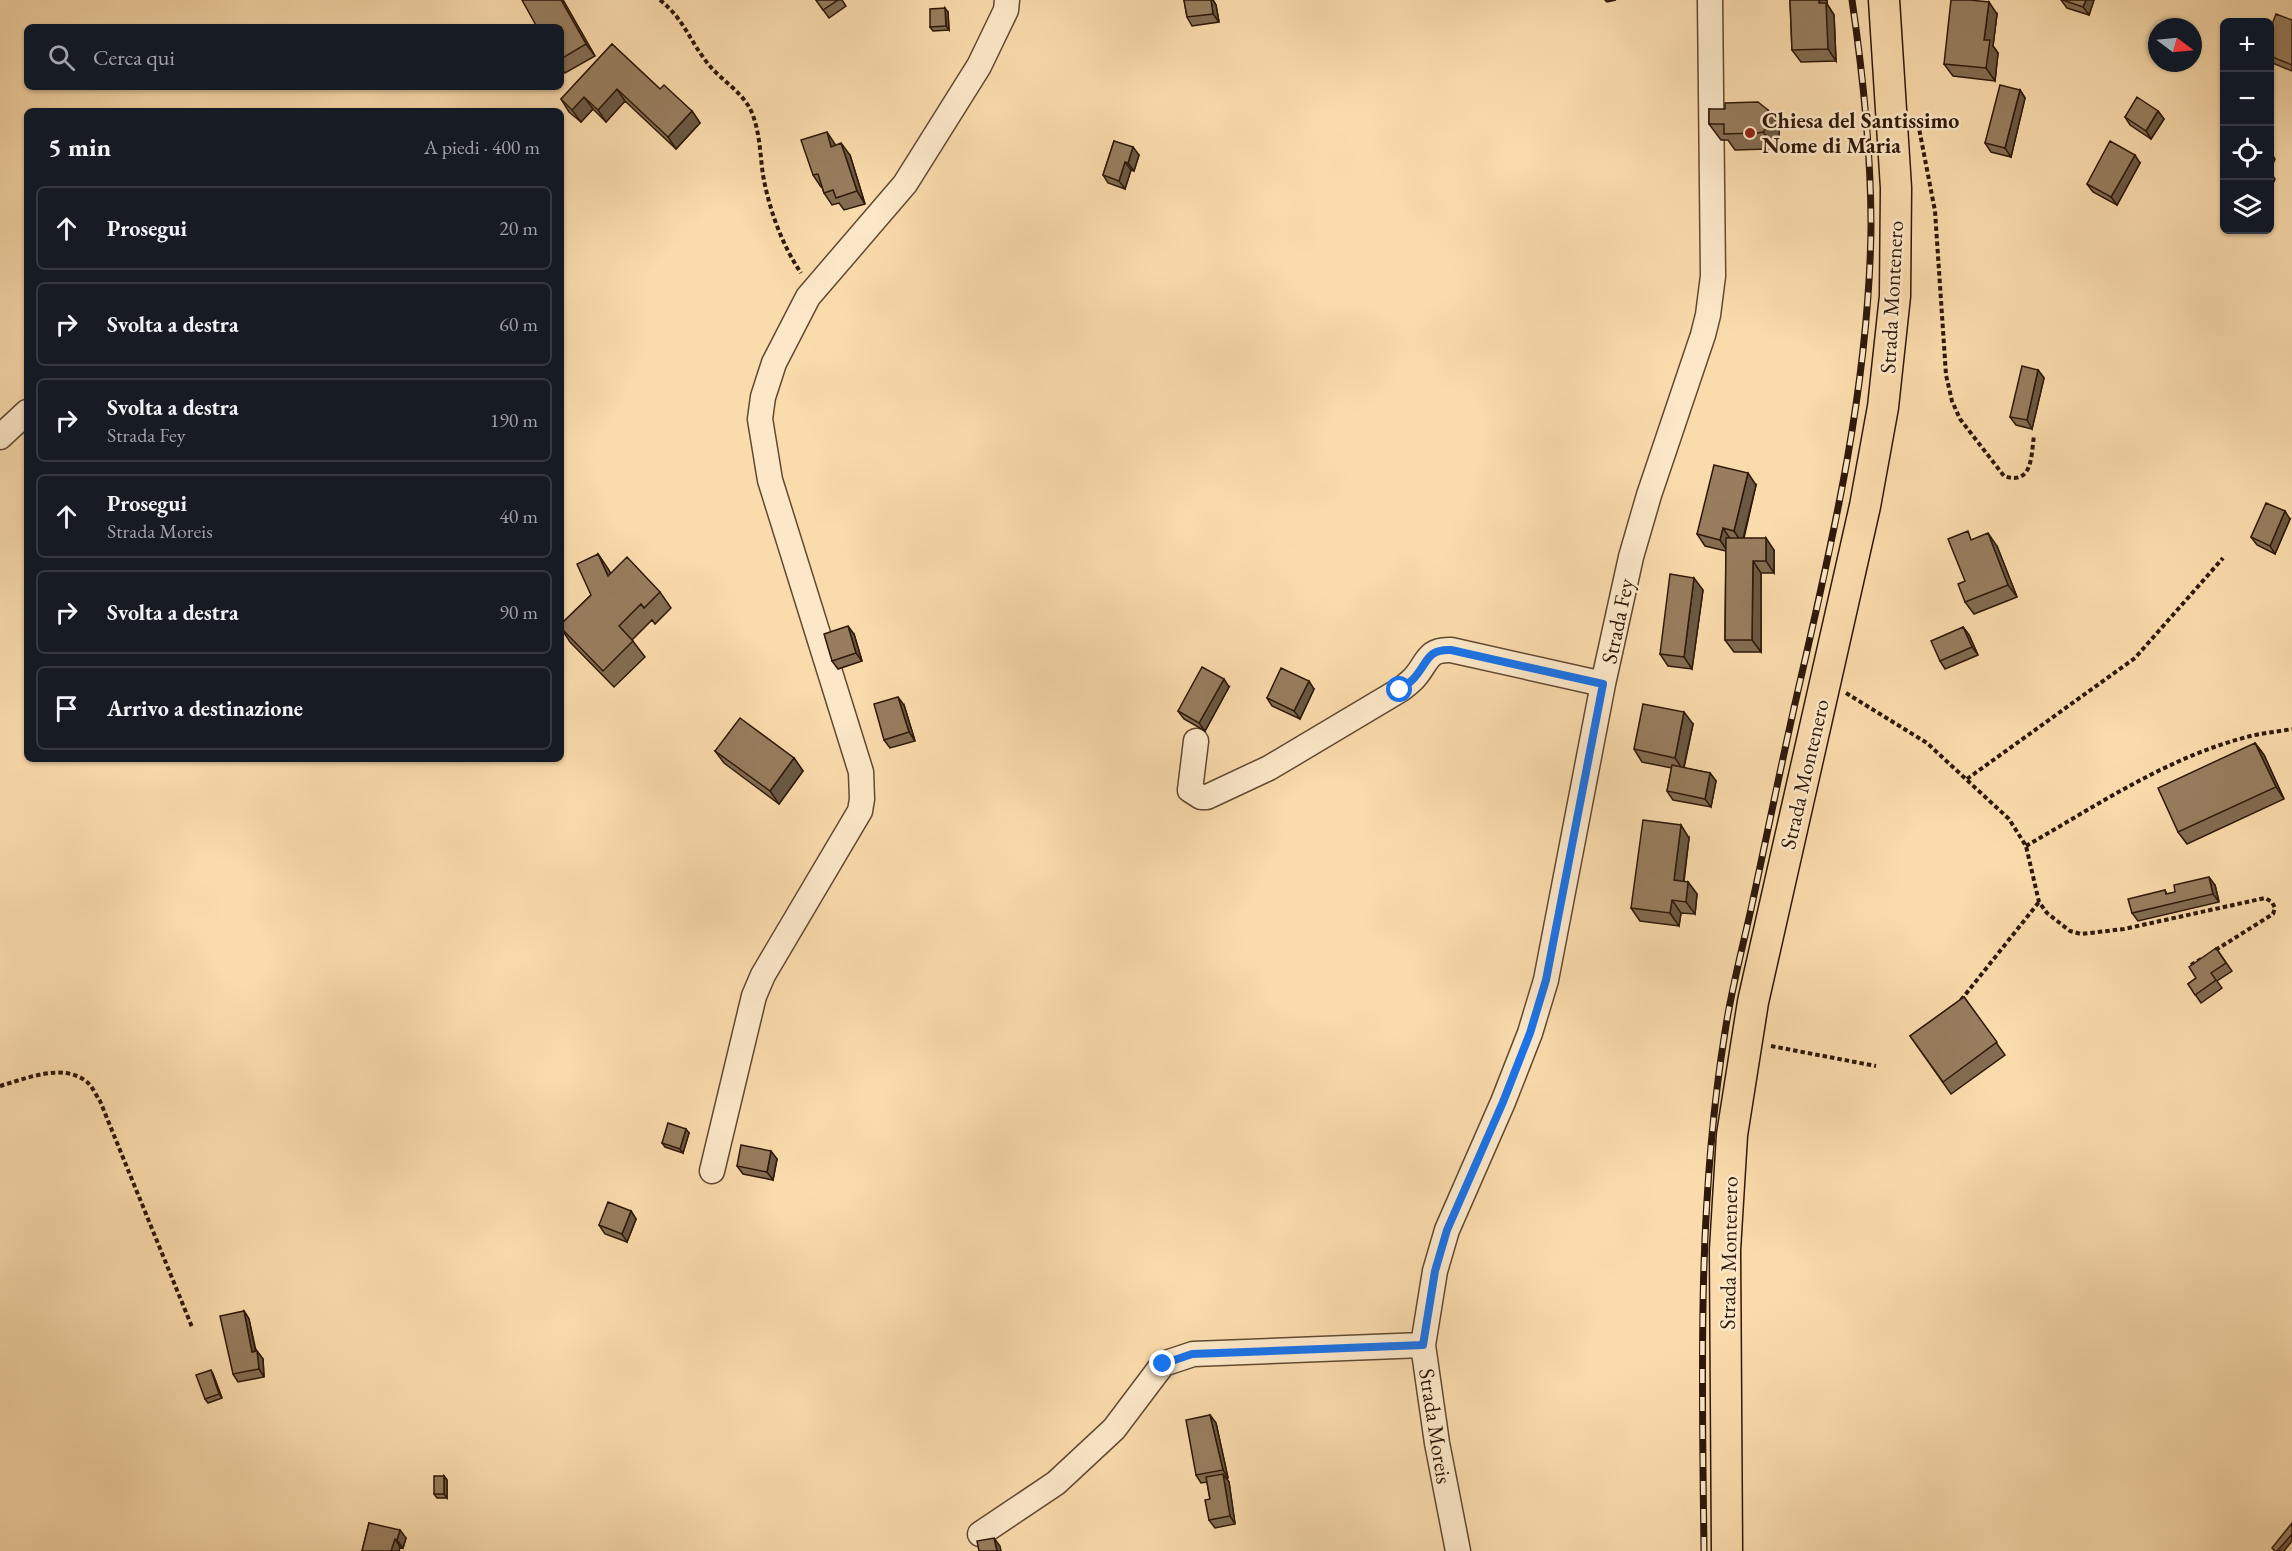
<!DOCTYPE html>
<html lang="it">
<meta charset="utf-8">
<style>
body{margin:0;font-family:"EB Garamond",serif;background:#242831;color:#f1f3f6}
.controls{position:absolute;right:18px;top:18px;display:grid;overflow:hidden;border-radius:9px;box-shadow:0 2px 4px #0004}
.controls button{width:54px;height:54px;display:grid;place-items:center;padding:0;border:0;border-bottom:2px solid #363941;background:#171b24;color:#f1f3f6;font:30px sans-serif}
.compass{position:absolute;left:2148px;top:18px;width:54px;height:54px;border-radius:50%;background:#171b24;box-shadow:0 2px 4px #0004;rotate:106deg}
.stop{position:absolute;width:18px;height:18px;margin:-14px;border:4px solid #1a73e8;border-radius:50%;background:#fff}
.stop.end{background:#1a73e8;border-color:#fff;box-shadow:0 2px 6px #0008}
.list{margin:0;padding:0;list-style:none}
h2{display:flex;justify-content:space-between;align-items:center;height:78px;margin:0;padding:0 24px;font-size:26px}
h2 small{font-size:20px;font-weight:400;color:#9ea1a6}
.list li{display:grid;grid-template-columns:39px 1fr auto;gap:18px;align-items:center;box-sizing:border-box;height:84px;margin:0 12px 12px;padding:0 12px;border:2px solid #363941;border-radius:9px}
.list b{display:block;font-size:22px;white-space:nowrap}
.list p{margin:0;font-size:20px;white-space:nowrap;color:#9ea1a6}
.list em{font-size:20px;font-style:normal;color:#9ea1a6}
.icon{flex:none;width:33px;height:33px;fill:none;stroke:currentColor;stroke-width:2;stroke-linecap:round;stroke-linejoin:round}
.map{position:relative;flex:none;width:2292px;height:1551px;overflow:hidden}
.search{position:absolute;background:#171b24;box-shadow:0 2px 4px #0004;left:24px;top:24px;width:540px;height:66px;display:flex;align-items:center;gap:15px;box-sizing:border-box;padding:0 21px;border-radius:9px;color:#9ea1a6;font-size:22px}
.panel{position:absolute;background:#171b24;box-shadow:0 2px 4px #0004;left:24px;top:108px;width:540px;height:654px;border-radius:9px}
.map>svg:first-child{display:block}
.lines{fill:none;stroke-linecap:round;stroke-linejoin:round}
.minor-casing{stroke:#614932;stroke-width:27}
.major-casing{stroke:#2e180a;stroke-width:33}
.path{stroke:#2e180a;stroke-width:4;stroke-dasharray:4.5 3;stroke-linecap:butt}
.minor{stroke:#fce8c9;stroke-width:24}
.major{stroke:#fadbac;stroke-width:30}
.rail-casing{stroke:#2e180a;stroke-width:7}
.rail{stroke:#fce8c9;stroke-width:4.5;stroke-dasharray:14;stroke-linecap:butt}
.wall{fill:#836c51;stroke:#2e180a;stroke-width:1.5}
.shaded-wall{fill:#6a5842;stroke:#2e180a;stroke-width:1.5}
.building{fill:#987d5e;stroke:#2e180a;stroke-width:1.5}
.route{stroke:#1a73e8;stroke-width:8}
.poi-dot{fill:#8f2418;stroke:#fce8c9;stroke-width:2}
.labels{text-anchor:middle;stroke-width:5;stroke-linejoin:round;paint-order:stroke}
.poi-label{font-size:22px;font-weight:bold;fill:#2e180a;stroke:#fce8c9;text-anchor:start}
.street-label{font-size:22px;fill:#2e180a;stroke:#fce8c9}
</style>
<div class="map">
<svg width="2292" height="1551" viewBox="0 0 2292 1551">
<rect width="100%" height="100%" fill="#fadbac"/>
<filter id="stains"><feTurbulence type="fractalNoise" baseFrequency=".00333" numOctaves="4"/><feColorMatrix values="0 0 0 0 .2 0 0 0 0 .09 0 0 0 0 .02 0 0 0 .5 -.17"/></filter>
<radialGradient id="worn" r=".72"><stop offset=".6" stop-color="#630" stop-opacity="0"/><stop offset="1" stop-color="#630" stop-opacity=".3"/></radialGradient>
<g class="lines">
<defs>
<path id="minor" d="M0,437L27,412
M1196,741L1190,790L1201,797H1207L1269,768L1400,690C1405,686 1411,682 1415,677C1428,662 1427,649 1451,650L1603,684
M712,1171L754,996L763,975L860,811L862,799L861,772L770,480L760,419L763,397L774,363L808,297L905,184L979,66L1006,10L1007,0
M980,1534L1056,1483L1114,1429L1163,1364L1193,1354L1423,1345
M1458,1551L1437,1443L1423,1345L1435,1271L1447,1230L1503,1102L1530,1033L1546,980L1603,684L1631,557L1649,495L1703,335L1708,315L1713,276L1710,0"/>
<path id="major" d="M1727,1551L1725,1250L1732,1135L1753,1002L1865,506L1883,407L1895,296L1896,188L1884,0"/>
</defs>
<!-- minor casing -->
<use href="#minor" class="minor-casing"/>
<!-- major casing -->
<use href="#major" class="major-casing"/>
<!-- path -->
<path class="path" d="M660,0C685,20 690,42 709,65C722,81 744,93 752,113C760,133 760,154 763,175C769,209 782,245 801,273
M1918,123L1935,211L1946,375L1952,401L1960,419L2004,476C2033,486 2031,455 2034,436
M1846,693L1927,743L2009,819L2026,846L2039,902L2047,913L2070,931L2081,934L2124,929L2265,898L2272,902L2275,908L2273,914L2214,951
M1967,779L2135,658L2223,558
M2026,846C2096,806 2168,757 2247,737C2261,733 2277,732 2292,729
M2191,965L2203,958
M1961,1000L2039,902
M1771,1046L1876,1066
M0,1086C25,1079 63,1062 87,1082C92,1086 96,1095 100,1101L192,1327"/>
<!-- minor -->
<use href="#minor" class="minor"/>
<!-- major -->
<use href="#major" class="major"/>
<defs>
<path id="rail" d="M1704,1551C1702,1377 1697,1205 1725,1032C1731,991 1742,950 1751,909C1767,835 1782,760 1799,686C1834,535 1869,383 1871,227C1871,151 1863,75 1852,0"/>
</defs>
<!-- rail casing -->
<use href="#rail" class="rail-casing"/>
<!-- rail -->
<use href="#rail" class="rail"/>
</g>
<!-- wall -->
<path class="wall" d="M563,0L595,56L565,73L561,67V27Z
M816,0H842L846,6L829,18Z
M1184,0H1213L1216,5L1219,22L1192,26L1187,17Z
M1605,0H1616L1607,2Z
M1790,0H1827V4L1834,15L1836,61L1801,62L1792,50Z
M2061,0H2094L2089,15L2067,8Z
M948,12L949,30L933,31L930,27Z
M1997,14L1993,46L1998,53L1995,81L1953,76L1944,64Z
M2292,20V71L2270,62V30Z
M612,44L660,89L692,111L700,123L676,149L625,101L606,122L593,109L581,122L569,112L561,99Z
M2020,90L2025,98L2011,157L1991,152L1985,143Z
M1709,109L1779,126V142L1775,148L1768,149L1735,150L1728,140H1721L1709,124Z
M2158,111L2164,119L2151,139L2130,125L2125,117Z
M1114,141L1139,155L1134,171L1131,170L1125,189L1108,183L1103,175Z
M835,145L850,155L865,204L844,210L839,203L832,205L824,193L822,187H821L813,175Z
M2140,163L2117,205L2093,192L2087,184Z
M2038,370L2044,378L2032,429L2016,425L2010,417Z
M1756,485L1744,538L1774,550V573H1761V652H1734L1725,640L1726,551L1705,546L1697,534Z
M2290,519L2275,554L2257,545L2251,537Z
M1974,539L1997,546L2017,597L1974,614L1965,602V581Z
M598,554L611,574L660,592L671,608L655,624L652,620L632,640L645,657L614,687L570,642L561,628V624L591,595Z
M1703,590L1692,669L1668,666L1660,654Z
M1963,627L1969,635L1978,655L1945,669L1940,661Z
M854,634L862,661L838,669L832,661Z
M1229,687L1205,731L1184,719L1178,711Z
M1314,689L1300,719L1272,706L1267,698Z
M904,705L915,741L890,748L884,740Z
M1693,724L1684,768L1710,773L1716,781L1711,807L1673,800L1667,791L1672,768L1642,762L1634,749Z
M2255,743L2264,755L2284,799L2187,844L2178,832Z
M715,751L794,758L803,771L779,804L724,763Z
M1689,838L1684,882H1688L1697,894L1695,914L1681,913L1679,926L1640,921L1631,908Z
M2215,885L2219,902L2138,921L2132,913L2165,890L2167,894Z
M2216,948L2232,971L2217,981L2222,988L2201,1003L2188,984L2196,978Z
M1964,997L2005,1055L1951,1094L1910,1036Z
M689,1133L683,1153L665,1147L662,1143Z
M777,1159L773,1180L743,1174L737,1166Z
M631,1211L636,1219L627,1242L605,1234L599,1225Z
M244,1311L249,1319L256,1351H257L263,1359L264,1377L238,1382L233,1374Z
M213,1374L222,1398L208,1403L205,1399Z
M1210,1415L1216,1423L1228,1478L1227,1479L1229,1482L1235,1524L1215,1528L1209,1520L1210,1499L1207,1482L1201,1483L1196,1475Z
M444,1476L447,1480V1498H437L434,1494Z
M369,1523L406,1538L403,1548L400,1547L399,1551H362Z"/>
<!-- shaded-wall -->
<path class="shaded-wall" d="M561,0H563L595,56L586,44Z
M1211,0H1213L1216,5L1219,22L1213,14Z
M1819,0H1827V4L1834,15L1836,61L1828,49Z
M2086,0H2094L2089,15L2083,7Z
M1989,2L1997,14L1993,46L1998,53L1995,81L1986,68L1984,40Z
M945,8L948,12L949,30L946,26Z
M617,89L625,101L606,122L598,110Z
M2020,90L2025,98L2011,157L2005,148Z
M584,97L593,109L581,122L572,110Z
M1768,110L1779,126V142L1775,148L1763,132Z
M692,111L700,123L676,149L668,137Z
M2158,111L2164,119L2151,139L2146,131Z
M827,132L835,144L840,159L831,147Z
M841,143L850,155L865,204L857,191Z
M1133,147L1139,155L1134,171L1128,163Z
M2270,151L2275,159L2270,171Z
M2135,155L2140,163L2117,205L2111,197Z
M1125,162L1131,170L1125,189L1119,181Z
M2270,171L2275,179L2270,191Z
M2038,370L2044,378L2032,429L2027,420Z
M1748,473L1756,485L1742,543L1734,531Z
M2285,511L2290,519L2275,554L2270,546Z
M1723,528L1731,540L1728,552L1720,540Z
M1988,533L1997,546L2017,597L2008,585Z
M1766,538L1774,550V573L1766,561Z
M598,554L609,570L619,592L608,576Z
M1753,561L1761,573V652L1752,640Z
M1694,578L1703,590L1692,669L1684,657Z
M848,626L854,634L862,661L856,653Z
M1963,627L1969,635L1978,655L1972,647Z
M1224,679L1229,687L1205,731L1199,723Z
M1309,681L1314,689L1300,719L1294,711Z
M898,697L904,705L915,741L909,732Z
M1684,712L1693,724L1683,770L1675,758Z
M2255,743L2264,755L2284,799L2276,787Z
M794,758L803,771L779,804L770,791Z
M1710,773L1716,781L1711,807L1705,799Z
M1681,825L1689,838L1682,892L1674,880Z
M2209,877L2215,885L2219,902L2213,894Z
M1688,882L1697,894L1695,914L1686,902Z
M1672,900L1681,913L1679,926L1670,913Z
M686,1129L689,1133L683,1153L680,1149Z
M771,1151L777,1159L773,1180L767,1172Z
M631,1211L636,1219L627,1242L622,1234Z
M244,1311L249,1319L257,1360L252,1352Z
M257,1351L263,1359L264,1377L259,1369Z
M211,1370L213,1374L222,1398L219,1394Z
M1210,1415L1216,1423L1228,1478L1223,1470Z
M1223,1474L1229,1482L1235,1524L1230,1516Z
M444,1476L447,1480V1498L444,1494Z
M400,1530L406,1538L403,1548L397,1540Z
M2292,1534V1541L2284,1551H2277Z
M994,1538L1000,1546L1001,1551H997Z
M395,1539L400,1547L399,1551H391Z"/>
<!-- building -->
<path class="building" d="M522,0H561L586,44L561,59V27H537Z
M816,0H838L823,10Z
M1184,0H1211L1213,14L1187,17Z
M1790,0H1819V3H1826L1828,49L1792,50Z
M1951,0H1970L1989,2L1984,40H1990L1986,68L1944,64Z
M2063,0H2086L2083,7Z
M945,8L946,26L930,27V9Z
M2276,14L2292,20V65L2270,56V30Z
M612,44L660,89L664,85L692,111L668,137L617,89L598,110L584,97L572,110L561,99Z
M2000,85L2020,90L2005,148L1985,143Z
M2137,97L2158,111L2146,131L2125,117Z
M1758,102L1768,110V126L1763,132L1757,133L1724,134V124H1709V109H1725V103Z
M827,132L831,147L841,143L857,191L836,198L833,190L824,193L818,174L813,175L801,140Z
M1114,141L1133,147L1128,163L1125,162L1119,181L1103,175Z
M2110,141L2135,155L2111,197L2087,184Z
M2022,366L2038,370L2027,420L2010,417Z
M1714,465L1748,473L1734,531L1723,528L1720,540L1697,534Z
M2266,503L2285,511L2270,546L2251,537Z
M1968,531L1971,540L1988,533L2008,585L1965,602L1958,584L1965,581L1948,539Z
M1726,538H1766V561H1753L1752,640H1725Z
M598,554L608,576L627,557L660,592L644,608L641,604L619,626L633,641L603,671L561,628V624L591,595L577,564Z
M1670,574L1694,578L1684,657L1660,654Z
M848,626L856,653L832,661L824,634Z
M1963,627L1972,647L1940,661L1931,641Z
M1202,667L1224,679L1199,723L1178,711Z
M1281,668L1309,681L1294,711L1267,698Z
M898,697L909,732L884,740L874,704Z
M1643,704L1684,712L1675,758L1634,749Z
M740,718L794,758L770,791L715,751Z
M2255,743L2276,787L2178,832L2158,788Z
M1672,765L1710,773L1705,799L1667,791Z
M1643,820L1681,825L1674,880L1688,882L1686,902L1672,900L1670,913L1631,908Z
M2209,877L2213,894L2132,913L2128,899L2165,890L2166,894L2175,892L2174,885Z
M2216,948L2226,963L2211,973L2216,980L2195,995L2188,984L2196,978L2189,967Z
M1964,997L1997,1042L1943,1082L1910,1036Z
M668,1123L686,1129L680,1149L662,1143Z
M741,1145L771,1151L767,1172L737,1166Z
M608,1202L631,1211L622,1234L599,1225Z
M244,1311L252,1352L257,1351L259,1369L233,1374L220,1316Z
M211,1370L219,1394L205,1399L196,1375Z
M1210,1415L1223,1470L1196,1475L1186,1420Z
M1223,1474L1230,1516L1209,1520L1205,1500L1210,1499L1206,1477Z
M434,1476H444V1494H434Z
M369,1523L400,1530L397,1540L395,1539L391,1551H362Z
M2292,1523V1534L2277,1551H2275L2272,1548Z
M994,1538L997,1551H979L977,1541Z"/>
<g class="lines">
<!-- route -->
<path class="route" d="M1163,1364L1192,1354L1423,1345L1435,1271L1447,1230L1503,1102L1530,1033L1546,980L1603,684L1451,650C1427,649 1428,662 1415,677C1411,682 1405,686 1400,690"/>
</g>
<!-- markers -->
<circle class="poi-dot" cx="1750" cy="133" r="6"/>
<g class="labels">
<!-- poi labels -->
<g class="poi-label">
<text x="1762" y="128">Chiesa del Santissimo<tspan x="1762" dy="25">Nome di Maria</tspan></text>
</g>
<!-- street labels -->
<g class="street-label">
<text transform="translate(1891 297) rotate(-87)" y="8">Strada Montenero</text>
<text transform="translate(1617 621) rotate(-78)" y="8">Strada Fey</text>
<text transform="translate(1804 774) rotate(-77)" y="8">Strada Montenero</text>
<text transform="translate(1728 1253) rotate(-89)" y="8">Strada Montenero</text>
<text transform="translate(1436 1426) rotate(81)" y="8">Strada Moreis</text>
</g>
</g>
<rect width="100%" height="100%" filter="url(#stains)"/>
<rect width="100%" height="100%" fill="url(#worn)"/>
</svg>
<div class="controls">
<button>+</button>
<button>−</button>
<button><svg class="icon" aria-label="locate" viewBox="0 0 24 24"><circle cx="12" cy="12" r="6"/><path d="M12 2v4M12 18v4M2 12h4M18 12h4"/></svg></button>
<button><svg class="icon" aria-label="layers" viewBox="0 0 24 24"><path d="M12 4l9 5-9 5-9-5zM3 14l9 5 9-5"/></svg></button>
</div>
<svg class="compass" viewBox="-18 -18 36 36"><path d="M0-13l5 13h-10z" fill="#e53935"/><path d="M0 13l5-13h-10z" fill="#9ea1a6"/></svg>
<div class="stop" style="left:1400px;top:690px"></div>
<div class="stop end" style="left:1163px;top:1364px"></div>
<div class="search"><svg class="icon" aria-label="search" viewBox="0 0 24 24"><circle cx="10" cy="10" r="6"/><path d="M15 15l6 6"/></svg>Cerca qui</div>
<section class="panel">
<h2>5 min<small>A piedi · 400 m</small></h2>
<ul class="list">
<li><svg class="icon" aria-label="ahead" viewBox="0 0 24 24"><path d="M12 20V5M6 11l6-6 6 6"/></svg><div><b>Prosegui</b></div><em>20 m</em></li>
<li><svg class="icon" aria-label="right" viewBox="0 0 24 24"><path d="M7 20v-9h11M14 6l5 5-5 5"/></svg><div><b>Svolta a destra</b></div><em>60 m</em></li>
<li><svg class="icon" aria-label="right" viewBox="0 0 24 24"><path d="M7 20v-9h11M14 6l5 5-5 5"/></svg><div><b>Svolta a destra</b><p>Strada Fey</p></div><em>190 m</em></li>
<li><svg class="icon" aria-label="ahead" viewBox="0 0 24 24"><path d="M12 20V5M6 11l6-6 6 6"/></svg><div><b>Prosegui</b><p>Strada Moreis</p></div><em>40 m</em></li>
<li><svg class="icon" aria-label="right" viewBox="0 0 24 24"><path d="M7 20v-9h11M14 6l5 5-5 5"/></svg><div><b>Svolta a destra</b></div><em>90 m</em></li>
<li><svg class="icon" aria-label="arrive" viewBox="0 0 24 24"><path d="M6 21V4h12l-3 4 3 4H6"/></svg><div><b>Arrivo a destinazione</b></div></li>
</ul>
</section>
</div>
